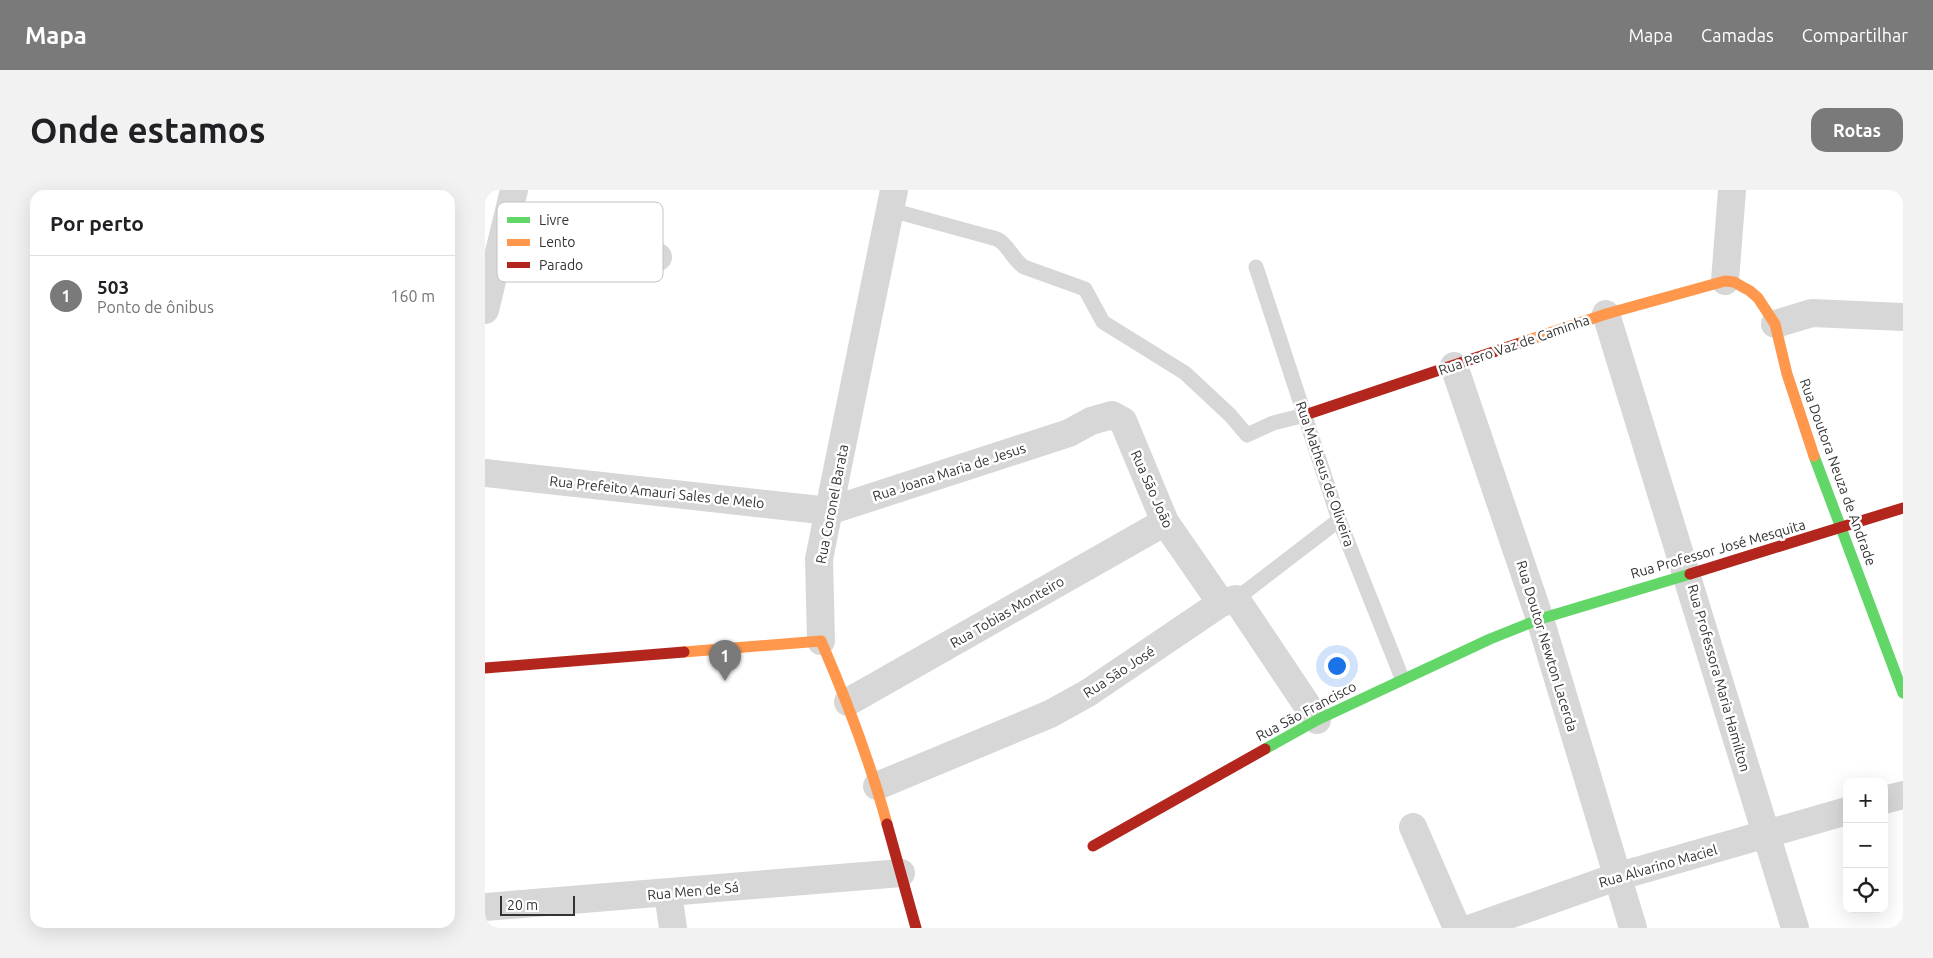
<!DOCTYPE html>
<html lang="pt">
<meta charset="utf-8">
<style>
body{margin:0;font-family:Ubuntu,sans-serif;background:#f2f2f2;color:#202124}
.controls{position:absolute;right:15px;bottom:15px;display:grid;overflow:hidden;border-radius:10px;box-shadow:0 5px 20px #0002}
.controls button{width:45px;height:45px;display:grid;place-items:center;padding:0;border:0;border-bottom:1px solid #e0e0e0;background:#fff;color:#202124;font:25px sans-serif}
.scale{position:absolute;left:15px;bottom:12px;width:75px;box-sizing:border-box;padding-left:5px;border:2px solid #333;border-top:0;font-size:14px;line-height:18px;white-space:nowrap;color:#333;-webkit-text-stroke:4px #fff;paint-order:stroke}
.you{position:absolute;left:851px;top:475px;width:18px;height:18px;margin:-12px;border:4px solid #fff;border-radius:50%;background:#1a73e8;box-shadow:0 0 0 8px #1a73e833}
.badge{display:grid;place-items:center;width:32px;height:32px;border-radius:50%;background:#7a7a7a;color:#fff;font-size:16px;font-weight:700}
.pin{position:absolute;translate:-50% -41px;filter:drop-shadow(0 1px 2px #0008)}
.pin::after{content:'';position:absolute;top:26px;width:18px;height:15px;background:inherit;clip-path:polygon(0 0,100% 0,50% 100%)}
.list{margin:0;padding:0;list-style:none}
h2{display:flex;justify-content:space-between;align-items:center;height:65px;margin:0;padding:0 20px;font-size:21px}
h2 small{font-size:16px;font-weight:400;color:#757577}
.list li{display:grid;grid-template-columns:32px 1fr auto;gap:15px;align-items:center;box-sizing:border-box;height:80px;padding:0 20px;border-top:1px solid #e0e0e0}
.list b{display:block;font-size:19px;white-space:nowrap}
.list p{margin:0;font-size:16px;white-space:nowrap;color:#757577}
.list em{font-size:16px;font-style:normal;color:#757577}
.icon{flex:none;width:28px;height:28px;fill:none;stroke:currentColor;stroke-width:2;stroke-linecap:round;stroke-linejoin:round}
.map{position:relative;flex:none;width:1418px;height:738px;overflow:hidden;border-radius:15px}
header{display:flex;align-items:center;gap:30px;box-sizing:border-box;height:70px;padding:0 25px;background:#7a7a7a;color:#fff}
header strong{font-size:24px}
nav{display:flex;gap:28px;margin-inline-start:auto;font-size:18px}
.intro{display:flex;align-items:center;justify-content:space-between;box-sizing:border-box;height:120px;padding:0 30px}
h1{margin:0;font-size:35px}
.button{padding:12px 22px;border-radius:15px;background:#7a7a7a;color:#fff;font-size:18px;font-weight:700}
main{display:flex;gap:30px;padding:0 30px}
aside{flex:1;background:#fff;border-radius:15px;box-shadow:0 5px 20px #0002}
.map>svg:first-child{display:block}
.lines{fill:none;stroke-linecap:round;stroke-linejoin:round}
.lane{stroke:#d7d7d7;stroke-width:15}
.street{stroke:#d7d7d7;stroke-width:28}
.fast{stroke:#63d668;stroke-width:11}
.slow{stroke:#ff974d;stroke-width:11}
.jam{stroke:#b3261e;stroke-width:11}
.labels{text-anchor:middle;stroke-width:5;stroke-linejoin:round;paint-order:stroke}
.street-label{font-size:14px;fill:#333;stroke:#fff}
.key{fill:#fff;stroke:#c2c2c2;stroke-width:1}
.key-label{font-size:14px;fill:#333}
</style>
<header>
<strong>Mapa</strong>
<nav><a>Mapa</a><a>Camadas</a><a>Compartilhar</a></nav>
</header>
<div class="intro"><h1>Onde estamos</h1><a class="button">Rotas</a></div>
<main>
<aside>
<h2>Por perto<small></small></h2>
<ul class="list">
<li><span class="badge">1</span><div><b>503</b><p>Ponto de ônibus</p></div><em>160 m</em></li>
</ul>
</aside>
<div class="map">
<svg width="1418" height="738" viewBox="0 0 1418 738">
<rect width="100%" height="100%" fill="#fff"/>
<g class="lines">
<!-- lane -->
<path class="lane" d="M406,20L512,49C524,55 527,69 539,77L600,99L618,132L700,183L745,225L762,245L788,233L820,225
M771,77L854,330L917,488
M751,409L854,330"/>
<!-- street -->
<path class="street" d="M13,70L173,67
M1240,91L1247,0
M0,120L29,0
M1121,124L1310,738
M1290,134L1327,123L1418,127
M969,176L1055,429L1148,738
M0,283L344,321L584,243L606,231L627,225L638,231L680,332L736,413
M336,451L334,369L409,0
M363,512L680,332
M392,596L565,524L603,503L736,413L751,409L832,530
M1399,610L1418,605
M928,637L972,738
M183,703L188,738
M0,717L416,683
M987,738L1131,687L1362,621"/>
<!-- fast -->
<path class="fast" d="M1329,266L1418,503
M780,559L832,530L1005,449L1055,429L1205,384"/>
<!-- slow -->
<path class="slow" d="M1032,154L1121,124L1240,91L1249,92L1265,101L1273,108L1290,134L1302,184L1329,266
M199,462L336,451C362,511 385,571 402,634"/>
<!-- jam -->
<path class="jam" d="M820,225L1032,154
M1205,384L1418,318
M0,478L199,462
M402,634L431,738
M608,656L780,559"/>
</g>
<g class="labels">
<!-- street labels -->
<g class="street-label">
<text transform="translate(1029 155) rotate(-19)" y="5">Rua Pero Vaz de Caminha</text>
<text transform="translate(464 282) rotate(-18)" y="5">Rua Joana Maria de Jesus</text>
<text transform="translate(1353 282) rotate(70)" y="5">Rua Doutora Neuza de Andrade</text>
<text transform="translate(840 284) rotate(71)" y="5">Rua Matheus de Oliveira</text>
<text transform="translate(667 299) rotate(66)" y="5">Rua São João</text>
<text transform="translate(172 302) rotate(6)" y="5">Rua Prefeito Amauri Sales de Melo</text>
<text transform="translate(347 314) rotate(-79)" y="5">Rua Coronel Barata</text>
<text transform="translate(1233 359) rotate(-16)" y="5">Rua Professor José Mesquita</text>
<text transform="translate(522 422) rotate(-30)" y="5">Rua Tobias Monteiro</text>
<text transform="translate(1062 456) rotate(73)" y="5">Rua Doutor Newton Lacerda</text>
<text transform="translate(634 482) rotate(-33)" y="5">Rua São José</text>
<text transform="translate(1234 488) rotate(74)" y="5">Rua Professora Maria Hamilton</text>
<text transform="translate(821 521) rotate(-28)" y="5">Rua São Francisco</text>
<text transform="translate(1173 676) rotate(-16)" y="5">Rua Alvarino Maciel</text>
<text transform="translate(208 701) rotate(-5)" y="5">Rua Men de Sá</text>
</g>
</g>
<!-- legend -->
<rect x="12" y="12" width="166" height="80" rx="8" class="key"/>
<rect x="22" y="27" width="23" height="6" fill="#63d668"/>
<rect x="22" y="49" width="23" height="7" fill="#ff974d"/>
<rect x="22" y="72" width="23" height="6" fill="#b3261e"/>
<g class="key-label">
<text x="54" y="35">Livre</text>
<text x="54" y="57">Lento</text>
<text x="54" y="80">Parado</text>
</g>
</svg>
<div class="controls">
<button>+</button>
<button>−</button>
<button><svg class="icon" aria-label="locate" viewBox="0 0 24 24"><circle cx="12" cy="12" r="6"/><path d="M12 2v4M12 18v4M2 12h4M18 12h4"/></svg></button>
</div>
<div class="scale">20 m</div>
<div class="you"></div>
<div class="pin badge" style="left:240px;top:491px">1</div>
</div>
</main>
